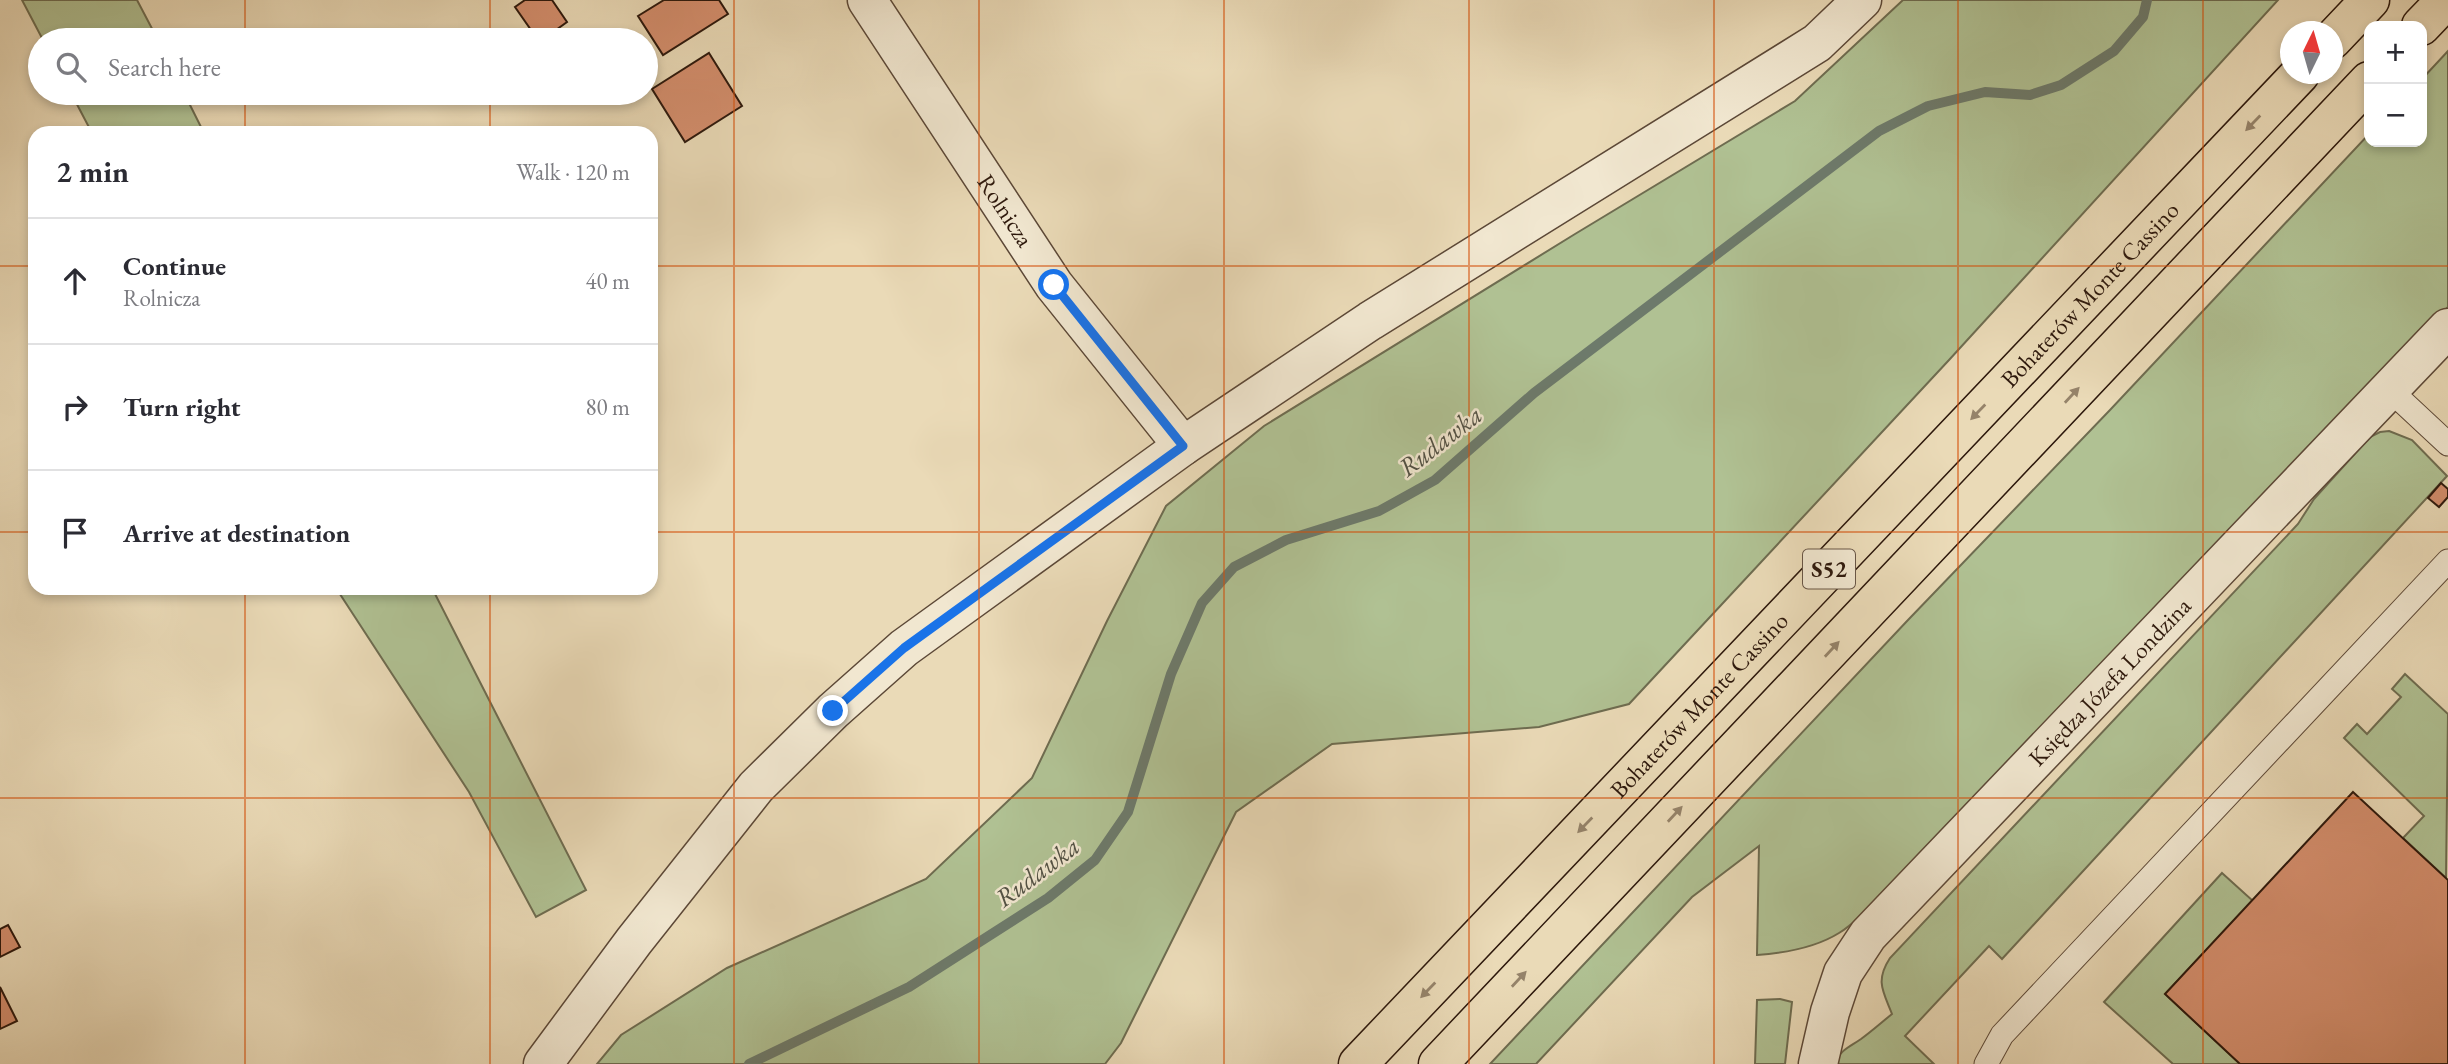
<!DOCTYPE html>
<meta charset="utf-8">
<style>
body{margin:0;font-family:"EB Garamond",serif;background:#f2f2f3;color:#2b2b33}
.controls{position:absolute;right:21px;top:21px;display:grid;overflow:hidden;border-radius:14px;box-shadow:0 4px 10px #0003}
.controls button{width:63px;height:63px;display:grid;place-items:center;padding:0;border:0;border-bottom:2px solid #e1e1e2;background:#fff;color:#2b2b33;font:35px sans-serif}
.compass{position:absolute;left:2280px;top:21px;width:63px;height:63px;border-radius:50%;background:#fff;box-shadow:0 4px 10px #0003;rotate:5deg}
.stop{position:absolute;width:21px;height:21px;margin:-16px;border:5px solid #1a73e8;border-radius:50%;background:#fff}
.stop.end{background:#1a73e8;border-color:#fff;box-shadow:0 2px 7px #0008}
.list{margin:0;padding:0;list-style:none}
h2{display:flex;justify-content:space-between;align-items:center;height:91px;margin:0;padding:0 28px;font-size:30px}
h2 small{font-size:23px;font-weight:400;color:#7c7c81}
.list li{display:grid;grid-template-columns:46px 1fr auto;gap:21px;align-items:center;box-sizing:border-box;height:126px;padding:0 28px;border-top:2px solid #e1e1e2}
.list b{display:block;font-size:26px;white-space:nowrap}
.list p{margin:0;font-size:23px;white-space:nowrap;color:#7c7c81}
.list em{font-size:23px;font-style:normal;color:#7c7c81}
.icon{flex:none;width:38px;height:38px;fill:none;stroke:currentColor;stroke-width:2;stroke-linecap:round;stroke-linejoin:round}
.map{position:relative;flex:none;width:2448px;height:1064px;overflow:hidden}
.search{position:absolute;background:#fff;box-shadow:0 4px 10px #0003;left:28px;top:28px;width:630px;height:77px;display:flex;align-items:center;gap:18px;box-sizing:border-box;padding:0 24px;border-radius:38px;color:#7c7c81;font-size:26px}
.panel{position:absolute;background:#fff;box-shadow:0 4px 10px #0003;left:28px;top:126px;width:630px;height:469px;border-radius:21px}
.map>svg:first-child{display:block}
.green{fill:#b0c193;stroke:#6e6c50;stroke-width:2}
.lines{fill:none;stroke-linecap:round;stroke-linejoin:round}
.stream{stroke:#6d7a6b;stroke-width:10}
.building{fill:#d48e6d;stroke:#2d180c;stroke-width:2}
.service-casing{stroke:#5c4837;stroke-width:25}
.minor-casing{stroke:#5c4837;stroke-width:41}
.motorway-casing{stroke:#2d180c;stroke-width:41}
.service{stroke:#f1e7d0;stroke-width:23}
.minor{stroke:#f1e7d0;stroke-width:38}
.motorway{stroke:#eadab7;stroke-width:38}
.oneway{fill:#95836a}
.route{stroke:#1a73e8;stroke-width:9}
.grid{fill:none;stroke:#d5520c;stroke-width:2;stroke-opacity:0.55}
.labels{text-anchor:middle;stroke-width:5;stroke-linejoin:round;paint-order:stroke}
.shield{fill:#f1e7d0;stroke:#685647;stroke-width:2}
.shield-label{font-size:23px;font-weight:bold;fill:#2d180c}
.street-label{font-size:24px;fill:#2d180c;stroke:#f1e7d0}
.water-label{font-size:26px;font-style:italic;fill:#525144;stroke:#f1e7d0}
</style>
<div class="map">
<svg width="2448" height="1064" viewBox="0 0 2448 1064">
<rect width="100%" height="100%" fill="#eadab7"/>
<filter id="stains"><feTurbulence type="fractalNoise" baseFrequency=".00286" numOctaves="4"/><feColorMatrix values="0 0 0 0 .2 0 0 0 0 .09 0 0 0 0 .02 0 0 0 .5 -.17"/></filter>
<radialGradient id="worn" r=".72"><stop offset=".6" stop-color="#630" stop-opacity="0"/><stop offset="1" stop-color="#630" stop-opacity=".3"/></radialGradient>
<!-- green -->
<path class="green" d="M22,0H137L158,40H43Z
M1903,0H2278L1949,360L1629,704L1539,727L1332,744L1236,812L1121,1043L1105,1064H597L621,1035L727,968L926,879L1032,778L1107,621L1166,506L1264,426L1575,234L1795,101Z
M2448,51V307L2380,380L1874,904C1863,913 1851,926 1839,933C1815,948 1785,953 1757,955L1759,846L1692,897L1536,1064H1490L1908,620L2110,410L2369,134V142H2422V79Z
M71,93H184L204,133H92Z
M2389,431L2412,440L2447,476L2002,959L1989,946L1905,1036L1934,1064H1833C1842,1049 1848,1048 1861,1039C1872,1031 1882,1022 1892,1014C1883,991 1875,981 1890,958L2298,524L2314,499L2370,437L2380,432Z
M336,588H432L586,890L536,917L469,792Z
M2405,674L2448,714L2446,878L2403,838L2424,816L2344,738L2357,724L2367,734L2401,697L2392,689Z
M2222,873L2253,901L2165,994L2240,1064H2173L2104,1002Z
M1780,999L1792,1002L1785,1064H1755L1757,1000Z"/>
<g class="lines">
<!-- stream -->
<path class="stream" d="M749,1064L909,987L1048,898L1095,860L1128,812L1171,674L1202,603L1234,567L1286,540L1379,511L1435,480L1534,393L1879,131L1928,106L1985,92L2030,95L2061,85L2114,51L2143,17L2147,0"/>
</g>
<!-- building -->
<path class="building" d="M525,0H552L567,22L542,40H538L515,7Z
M664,0H719L728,14L663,55L638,16Z
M709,53L742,106L685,142L652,89Z
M2441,483L2448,489V497L2439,507L2428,498Z
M2353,792L2448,880V1064H2240L2165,994Z
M8,925L20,947L0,957V929Z
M0,987L17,1021L0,1029Z"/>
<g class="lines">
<defs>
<path id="service" d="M2390,390L2448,444
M1986,1064L2002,1035L2448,561"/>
<g id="minor">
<path id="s1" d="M867,0L1054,285L1183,446"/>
<path d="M543,1064L634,941L756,787L833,711L904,648L1183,446L1370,321L1817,43L1862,0"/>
<path id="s2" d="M1818,1064L1830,1012L1843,973L1868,935L2448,328"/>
</g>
<g id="motorway">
<path d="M2421,26L2446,0"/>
<path d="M2332,40L2370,0"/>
<path id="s3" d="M1358,1064L2300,74"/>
<path d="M1438,1064L2369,81"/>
</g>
</defs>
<!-- service casing -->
<use href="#service" class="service-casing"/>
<!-- minor casing -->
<use href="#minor" class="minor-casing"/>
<!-- motorway casing -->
<use href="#motorway" class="motorway-casing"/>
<!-- service -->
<use href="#service" class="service"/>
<!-- minor -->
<use href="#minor" class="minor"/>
<!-- motorway -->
<use href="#motorway" class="motorway"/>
</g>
<!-- one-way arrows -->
<defs><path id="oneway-solid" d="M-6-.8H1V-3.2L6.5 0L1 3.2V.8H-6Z" transform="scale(1.75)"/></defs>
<g class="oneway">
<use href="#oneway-solid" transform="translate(2253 123) rotate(134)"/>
<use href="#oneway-solid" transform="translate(2072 395) rotate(-47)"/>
<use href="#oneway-solid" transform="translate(1978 412) rotate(134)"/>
<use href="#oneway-solid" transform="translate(1832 649) rotate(-47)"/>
<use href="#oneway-solid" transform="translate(1675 814) rotate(-47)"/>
<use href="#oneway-solid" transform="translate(1585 825) rotate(134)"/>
<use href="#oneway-solid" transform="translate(1519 979) rotate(-47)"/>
<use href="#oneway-solid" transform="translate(1428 990) rotate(134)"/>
</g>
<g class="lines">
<!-- route -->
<path class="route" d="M833,711L904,648L1183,446L1054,285"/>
</g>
<!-- grid -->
<path class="grid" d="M245,0V40M490,0V40M734,0V1064M979,0V1064M1224,0V1064M1469,0V1064M1714,0V1064M1958,0V1064M2203,0V1064M245,93V133M490,93V133M0,266H35M651,266H2448M0,532H35M651,532H2448M245,588V1064M490,588V1064M0,798H2448"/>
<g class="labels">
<!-- shield labels -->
<rect class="shield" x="1803" y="549.5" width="52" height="39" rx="5"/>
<g class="shield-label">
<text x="1829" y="577">S52</text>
</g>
<!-- street labels -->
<g class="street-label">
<text dy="8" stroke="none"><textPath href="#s1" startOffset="252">Rolnicza</textPath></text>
<text dy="8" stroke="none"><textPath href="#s3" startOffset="1062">Bohaterów Monte Cassino</textPath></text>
<text dy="8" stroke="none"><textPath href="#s2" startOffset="490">Księdza Józefa Londzina</textPath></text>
<text dy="8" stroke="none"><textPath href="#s3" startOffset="495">Bohaterów Monte Cassino</textPath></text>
</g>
<!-- water labels -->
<g class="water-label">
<text transform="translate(1440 441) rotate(-38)" y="9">Rudawka</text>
<text transform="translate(1037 872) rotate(-37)" y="9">Rudawka</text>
</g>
</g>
<rect width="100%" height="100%" filter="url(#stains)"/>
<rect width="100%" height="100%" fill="url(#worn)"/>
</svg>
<div class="controls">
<button>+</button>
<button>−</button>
</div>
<svg class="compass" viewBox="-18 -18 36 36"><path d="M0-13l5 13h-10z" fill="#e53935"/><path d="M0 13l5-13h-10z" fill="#7c7c81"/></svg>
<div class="stop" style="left:1054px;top:285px"></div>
<div class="stop end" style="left:833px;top:711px"></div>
<div class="search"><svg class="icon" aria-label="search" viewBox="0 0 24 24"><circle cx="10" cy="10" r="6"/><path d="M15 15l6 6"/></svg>Search here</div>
<section class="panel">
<h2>2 min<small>Walk · 120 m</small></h2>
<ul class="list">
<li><svg class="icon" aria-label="ahead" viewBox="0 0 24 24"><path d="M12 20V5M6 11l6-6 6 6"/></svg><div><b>Continue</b><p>Rolnicza</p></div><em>40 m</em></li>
<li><svg class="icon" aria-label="right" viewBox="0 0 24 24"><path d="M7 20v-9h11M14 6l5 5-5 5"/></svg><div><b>Turn right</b></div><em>80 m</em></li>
<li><svg class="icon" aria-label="arrive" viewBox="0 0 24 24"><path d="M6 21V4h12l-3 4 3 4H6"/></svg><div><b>Arrive at destination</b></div></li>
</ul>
</section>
</div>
